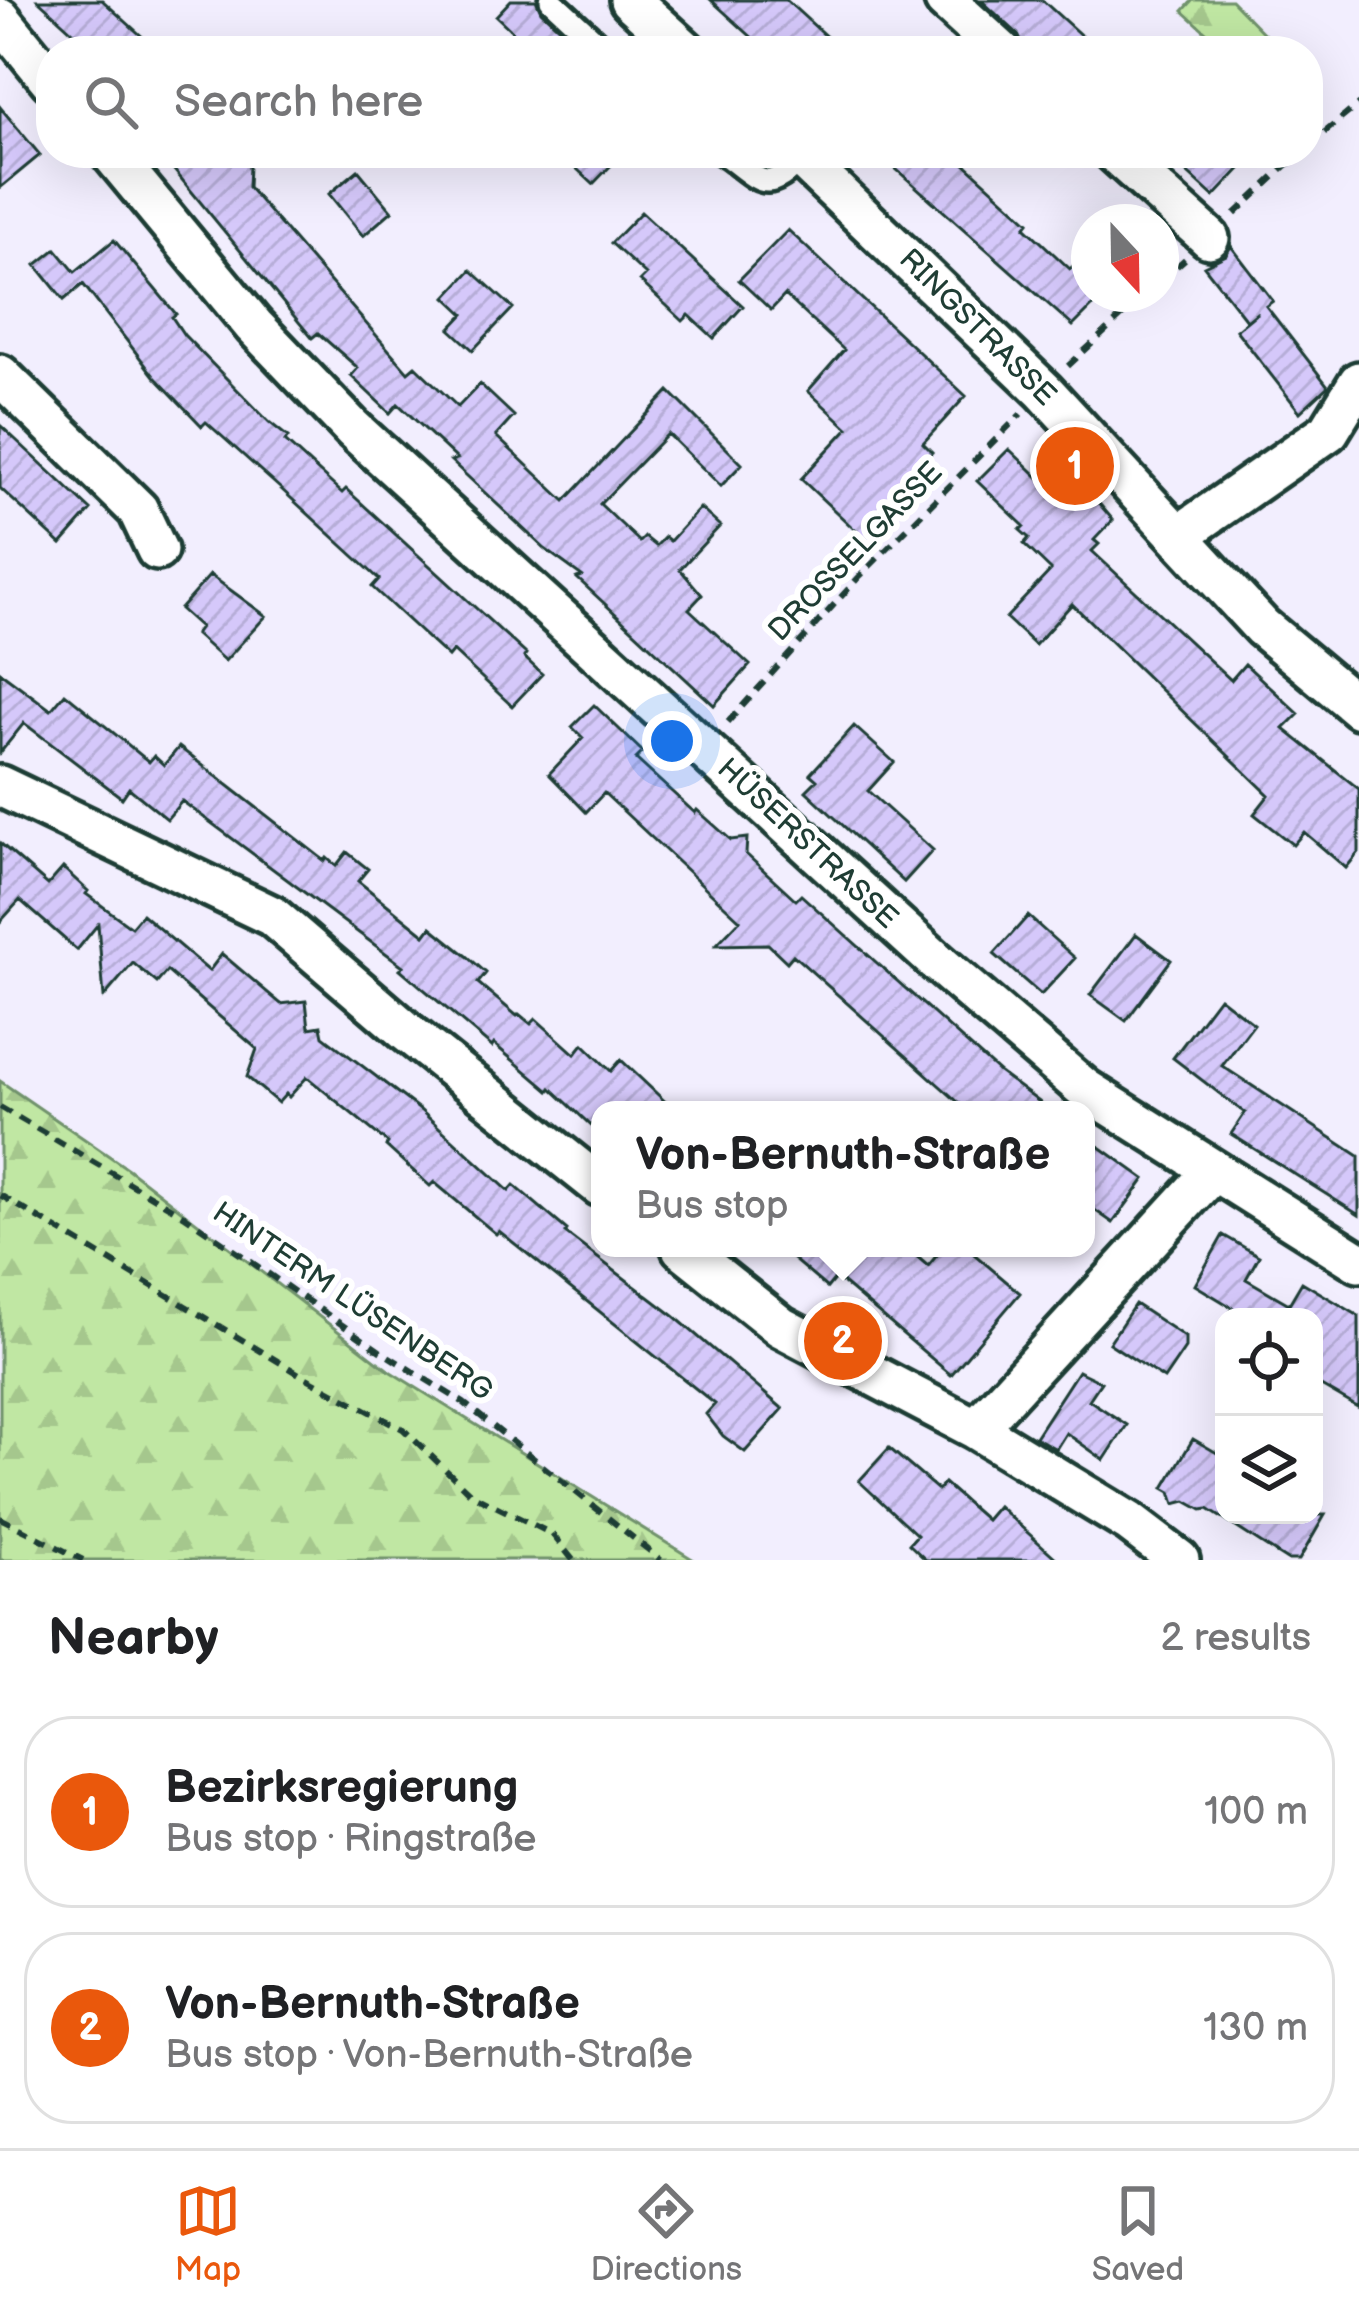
<!DOCTYPE html>
<meta charset="utf-8">
<style>
body{margin:0;font-family:"Balsamiq Sans",sans-serif;background:#f2f2f2;color:#202124}
.controls{position:absolute;right:36px;bottom:36px;display:grid;overflow:hidden;border-radius:24px;box-shadow:0 12px 48px #0002}
.controls button{width:108px;height:108px;display:grid;place-items:center;padding:0;border:0;border-bottom:3px solid #e0e0e0;background:#fff;color:#202124;font:60px sans-serif}
.compass{position:absolute;left:1071px;top:204px;width:108px;height:108px;border-radius:50%;background:#fff;box-shadow:0 12px 48px #0002;rotate:158deg}
.you{position:absolute;left:672px;top:741px;width:42px;height:42px;margin:-30px;border:9px solid #fff;border-radius:50%;background:#1a73e8;box-shadow:0 0 0 18px #1a73e833}
.badge{display:grid;place-items:center;width:78px;height:78px;border-radius:50%;background:#ea580c;color:#fff;font-size:39px;font-weight:700}
.pin{position:absolute;translate:-50% -50%;border:6px solid #fff;box-shadow:0 3px 12px #0006}
.popup{position:absolute;left:591px;top:1101px;width:504px;height:156px;box-sizing:border-box;display:grid;place-content:center;border-radius:24px;background:#fff;filter:drop-shadow(0 3px 9px #0005);font-size:39px;white-space:nowrap;color:#757577}
.popup b{font-size:45px;color:#202124}
.popup::after{content:'';position:absolute;left:50%;top:100%;margin-left:-24px;border:24px solid transparent;border-top-color:#fff}
.list{margin:0;padding:0;list-style:none}
h2{display:flex;justify-content:space-between;align-items:center;height:156px;margin:0;padding:0 48px;font-size:51px}
h2 small{font-size:39px;font-weight:400;color:#757577}
.list li{display:grid;grid-template-columns:78px 1fr auto;gap:36px;align-items:center;box-sizing:border-box;height:192px;margin:0 24px 24px;padding:0 24px;border:3px solid #e0e0e0;border-radius:48px}
.list b{display:block;font-size:45px;white-space:nowrap}
.list p{margin:0;font-size:39px;white-space:nowrap;color:#757577}
.list em{font-size:39px;font-style:normal;color:#757577}
.icon{flex:none;width:66px;height:66px;fill:none;stroke:currentColor;stroke-width:2;stroke-linecap:round;stroke-linejoin:round}
.map{position:relative;flex:none;width:1359px;height:1560px;overflow:hidden}
.search{position:absolute;background:#fff;box-shadow:0 12px 48px #0002;left:36px;right:36px;top:36px;height:132px;display:flex;align-items:center;gap:30px;box-sizing:border-box;padding:0 42px;border-radius:48px;color:#757577;font-size:45px}
.sheet{height:588px;background:#fff}
nav{display:flex;justify-content:space-around;align-items:center;box-sizing:border-box;height:168px;border-top:3px solid #e0e0e0;background:#fff;font-size:33px;color:#757577}
nav a{display:grid;justify-items:center;gap:6px}
nav .on{color:#ea580c}
.map>svg:first-child{display:block}
.forest{fill:url(#forest-firs);stroke:#70926c;stroke-width:3}
.building{fill:url(#building-hatch);stroke:#1f3d34;stroke-width:3}
.lines{fill:none;stroke-linecap:round;stroke-linejoin:round}
.service-casing{stroke:#1f3d34;stroke-width:30}
.minor-casing{stroke:#1f3d34;stroke-width:48}
.path{stroke:#1f3d34;stroke-width:6;stroke-dasharray:12 9;stroke-linecap:butt}
.service{stroke:#fff;stroke-width:21}
.minor{stroke:#fff;stroke-width:39}
.labels{text-anchor:middle;stroke-width:12;stroke-linejoin:round;paint-order:stroke}
.street-label{font-size:30px;fill:#1f3d34;stroke:#fff}
</style>
<div class="map">
<svg width="1359" height="1560" viewBox="0 0 1359 1560">
<defs>
<pattern id="forest-firs" width="22" height="20" patternUnits="userSpaceOnUse" patternTransform="scale(3)"><rect width="22" height="20" fill="#c0e7a3"/><path d="M5 1l3.5 6h-7zM16 11l3.5 6h-7z" fill="#a5c78d"/></pattern>
<pattern id="building-hatch" width="6" height="6" patternUnits="userSpaceOnUse" patternTransform="scale(3)"><rect width="6" height="6" fill="#d5c8fa"/><path d="M-1 1l2-2M0 6l6-6M5 7l2-2" fill="none" stroke="#b6add7"/></pattern>
</defs>
<rect width="100%" height="100%" fill="#f2eefe"/>
<filter id="ink" filterUnits="userSpaceOnUse"><feTurbulence type="fractalNoise" baseFrequency=".00833" numOctaves="2"/><feDisplacementMap in="SourceGraphic" scale="24" xChannelSelector="R" yChannelSelector="G"/><feConvolveMatrix kernelMatrix="1 2 1 2 8 2 1 2 1" color-interpolation-filters="sRGB"/></filter>
<g filter="url(#ink)">
<!-- forest -->
<path class="forest" d="M1193,0H1231L1281,51H1227L1183,11Z
M0,1081L128,1169L391,1372L694,1560H0Z"/>
<!-- building -->
<path class="building" d="M38,0H102L158,51H94Z
M511,0H536L541,11L584,51H533L496,16Z
M711,0H786L842,51H767Z
M981,0H1042L1098,51H1024L1018,34Z
M0,107L40,155L0,188Z
M160,153H238L249,166L248,187L408,372L415,366L458,407L480,384L514,416L496,436L565,501L669,391L742,464L721,486L668,434L600,504L640,542L645,537L656,546L665,537L670,541L700,508L720,526L680,569L702,595L689,609L750,665L714,705L577,578L582,576L545,549L451,461L457,459L398,404L390,413L351,376L358,368L318,333L312,338Z
M560,153H623L593,184Z
M878,153H953L1029,222L1025,227L1070,269L1089,249V294H1105L1073,326Z
M1166,153H1255L1214,197Z
M358,170L392,211L363,236L329,194Z
M641,212L743,306L714,338L689,315L683,321L666,305L640,281L646,275L611,243Z
M788,230L966,396L923,443L932,452L875,514L887,526L870,544L801,479L848,428L808,391L844,350L785,295L771,310L739,280Z
M114,240L176,314L172,317L184,335L269,422L288,437L285,441L342,493L346,489L526,654L524,657L542,674L512,706L453,651L448,657L372,587L379,579L280,488L206,422L202,426L154,376L83,284L64,300L36,265L56,249L75,272Z
M1231,246L1273,301L1266,306L1328,386L1300,412L1236,330L1258,312L1247,321L1204,266L1226,255Z
M471,270L513,308L473,350L450,329L464,314L446,297Z
M0,425L91,510L61,544L0,488Z
M1009,449L1055,493L1073,473L1113,520L1094,540L1099,544L1092,551L1231,680L1245,664L1299,714L1284,729L1359,789V852L1346,868L1304,832L1293,845L1254,814L1269,795L1072,604L1035,645L1006,618L1051,570L1024,544L1029,538L1020,530L1024,526L977,481Z
M210,575L266,616L225,661L195,634L200,627L180,609Z
M0,672L51,710L65,693L149,762L154,756L164,765L179,747L325,861L327,858L336,866L347,852L368,869L358,881L425,935L431,927L467,956L486,973L478,983L517,1016L519,1014L531,1024L536,1019L575,1054L583,1044L611,1071L621,1060L674,1110H600V1134L551,1088L549,1091L494,1044L492,1047L400,969L403,966L182,801L167,819L129,788L122,798L24,723L0,753Z
M594,705L643,752L636,759L695,813L697,810L731,840L747,838L746,854L783,888L796,900L801,895L1000,1073L1050,1110H967L793,955L787,962L768,944L716,945L740,920L604,793L586,812L549,774L583,738L572,727Z
M854,726L894,762L868,791L933,850L904,882L806,791L817,780L810,774Z
M0,843L48,885L63,868L88,891L86,894L131,927L142,914L209,971L222,954L281,1004L306,1001L309,1028L321,1026L323,1036L420,1110L509,1191L514,1185L567,1230L565,1233L674,1316L783,1409L745,1452L723,1436L706,1414L715,1404L499,1231L496,1234L434,1182L430,1186L386,1146L388,1143L307,1077L289,1097L286,1094L278,1103L247,1077L257,1049L167,971L157,983L133,963L104,997L98,924L77,950L20,900L0,922Z
M1028,916L1075,958L1041,995L994,954Z
M1136,934L1171,960L1126,1021L1090,995Z
M1219,997L1254,1024L1222,1066L1359,1156V1215L1231,1134L1245,1113L1173,1058Z
M1086,1137L1145,1179L1113,1223L1086,1204Z
M1223,1235L1259,1256L1246,1279L1289,1304L1302,1282L1359,1316V1408L1314,1382V1317H1227L1233,1308L1195,1285Z
M780,1248H907L928,1266L943,1248H967L1020,1293L951,1375L836,1277L827,1288Z
M1135,1304L1185,1337V1348L1164,1379L1109,1343Z
M1078,1371L1101,1382L1089,1400L1127,1425L1104,1460L1066,1433L1056,1449L1035,1437Z
M1193,1439L1224,1457V1515H1325L1299,1560H1287L1208,1509L1202,1510L1186,1501L1175,1504L1171,1492L1164,1488Z
M889,1448L938,1490L944,1483L986,1520L998,1506L1058,1560H926L909,1544L917,1535L859,1481Z"/>
<g class="lines">
<defs>
<path id="service" d="M551,0L606,51
M722,153C762,181 763,196 802,159"/>
<path id="minor" d="M630,0L686,51
M945,0L1001,51
M0,18L51,81
M111,153L254,326L353,429L937,962L1085,1089L1359,1262
M796,153L1044,391L1262,627L1359,708
M1115,153L1209,238
M0,375L138,510L157,550
M1178,536L1329,431L1359,382
M0,786L272,916L407,1032L600,1186
M682,1248L781,1327L976,1429L1129,1522L1179,1560
M976,1429L1213,1171"/>
</defs>
<!-- service casing -->
<use href="#service" class="service-casing"/>
<!-- minor casing -->
<use href="#minor" class="minor-casing"/>
<!-- path -->
<path class="path" d="M1308,146L1359,104
M1235,214L1300,153
M1161,280L1185,259
M1068,366L1146,294
M728,722L859,577L1021,414
M0,1107L185,1216L380,1351L464,1403L661,1560
M0,1195L301,1375L403,1429L471,1494L552,1534L573,1560
M0,1518L83,1560"/>
<!-- service -->
<use href="#service" class="service"/>
<!-- minor -->
<use href="#minor" class="minor"/>
</g>
</g>
<g class="labels">
<!-- street labels -->
<g class="street-label">
<text transform="translate(978 327) rotate(45)" y="10">RINGSTRASSE</text>
<text transform="translate(855 551) rotate(-46)" y="10">DROSSELGASSE</text>
<text transform="translate(808 843) rotate(43)" y="10">HÜSERSTRASSE</text>
<text transform="translate(353 1301) rotate(34)" y="10">HINTERM LÜSENBERG</text>
</g>
</g>
</svg>
<div class="controls">
<button><svg class="icon" aria-label="locate" viewBox="0 0 24 24"><circle cx="12" cy="12" r="6"/><path d="M12 2v4M12 18v4M2 12h4M18 12h4"/></svg></button>
<button><svg class="icon" aria-label="layers" viewBox="0 0 24 24"><path d="M12 4l9 5-9 5-9-5zM3 14l9 5 9-5"/></svg></button>
</div>
<svg class="compass" viewBox="-18 -18 36 36"><path d="M0-13l5 13h-10z" fill="#e53935"/><path d="M0 13l5-13h-10z" fill="#757577"/></svg>
<div class="you"></div>
<div class="pin badge" style="left:1075px;top:466px">1</div>
<div class="pin badge" style="left:843px;top:1341px">2</div>
<div class="popup"><b>Von-Bernuth-Straße</b>Bus stop</div>
<div class="search"><svg class="icon" aria-label="search" viewBox="0 0 24 24"><circle cx="10" cy="10" r="6"/><path d="M15 15l6 6"/></svg>Search here</div>
</div>
<section class="sheet">
<h2>Nearby<small>2 results</small></h2>
<ul class="list">
<li><span class="badge">1</span><div><b>Bezirksregierung</b><p>Bus stop · Ringstraße</p></div><em>100 m</em></li>
<li><span class="badge">2</span><div><b>Von-Bernuth-Straße</b><p>Bus stop · Von-Bernuth-Straße</p></div><em>130 m</em></li>
</ul>
</section>
<nav>
<a class="on"><svg class="icon" aria-label="map" viewBox="0 0 24 24"><path d="M3 6l6-2 6 2 6-2v14l-6 2-6-2-6 2zM9 4v14M15 6v14"/></svg>Map</a>
<a><svg class="icon" aria-label="directions" viewBox="0 0 24 24"><path d="M12 3l9 9-9 9-9-9zM9 14v-3h6M13 9l2 2-2 2"/></svg>Directions</a>
<a><svg class="icon" aria-label="saved" viewBox="0 0 24 24"><path d="M7 4h10v16l-5-4-5 4z"/></svg>Saved</a>
</nav>
